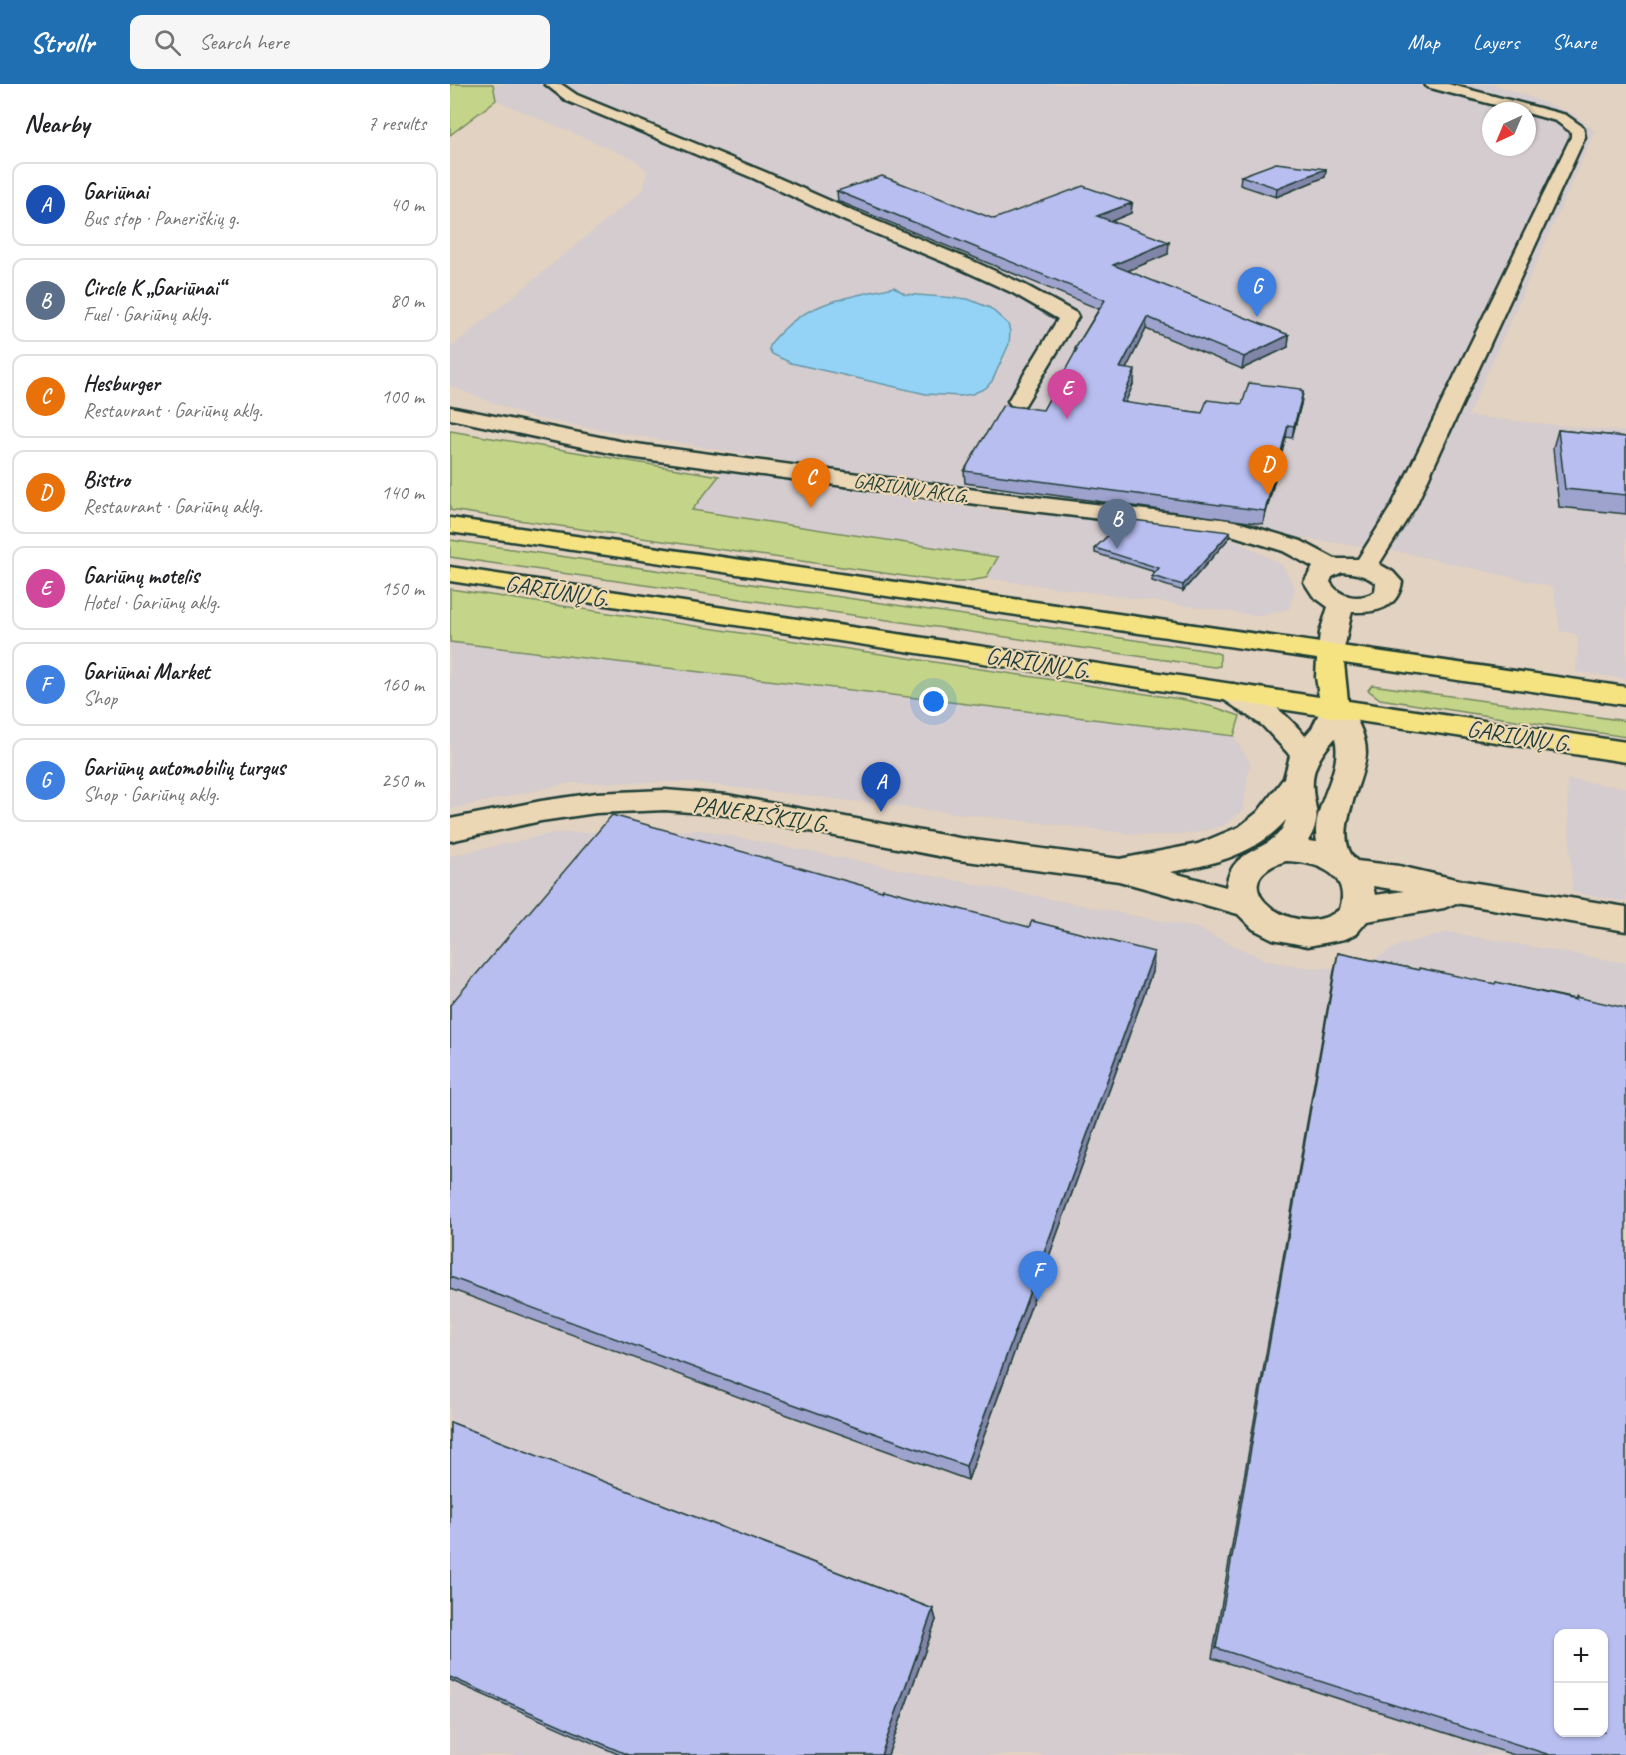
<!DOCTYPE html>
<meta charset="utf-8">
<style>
body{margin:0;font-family:Caveat,sans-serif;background:#f6f6f6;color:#202124}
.controls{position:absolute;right:18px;bottom:18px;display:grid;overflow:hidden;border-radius:12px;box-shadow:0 2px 4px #0004}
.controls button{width:54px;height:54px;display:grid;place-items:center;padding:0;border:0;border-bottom:2px solid #e0e0e0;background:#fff;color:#202124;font:30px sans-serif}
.compass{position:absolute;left:1032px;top:18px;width:54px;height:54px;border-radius:50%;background:#fff;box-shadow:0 2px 4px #0004;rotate:224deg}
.you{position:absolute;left:484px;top:618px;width:21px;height:21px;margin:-15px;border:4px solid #fff;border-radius:50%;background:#1a73e8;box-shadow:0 0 0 9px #1a73e833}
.badge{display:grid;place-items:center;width:39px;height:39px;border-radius:50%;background:#1f6fb2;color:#fff;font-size:20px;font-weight:700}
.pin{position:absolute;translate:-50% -50px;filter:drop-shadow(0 2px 3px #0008)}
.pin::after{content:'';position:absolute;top:32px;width:21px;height:18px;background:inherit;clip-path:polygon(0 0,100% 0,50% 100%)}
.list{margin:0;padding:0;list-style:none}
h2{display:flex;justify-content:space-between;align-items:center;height:78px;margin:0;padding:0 24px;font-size:26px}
h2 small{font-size:20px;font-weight:400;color:#757577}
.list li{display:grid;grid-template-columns:39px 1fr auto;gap:18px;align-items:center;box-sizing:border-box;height:84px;margin:0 12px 12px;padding:0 12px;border:2px solid #e0e0e0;border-radius:12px}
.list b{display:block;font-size:22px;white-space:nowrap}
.list p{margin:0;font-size:20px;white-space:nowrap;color:#757577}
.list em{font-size:20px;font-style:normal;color:#757577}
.icon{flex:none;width:33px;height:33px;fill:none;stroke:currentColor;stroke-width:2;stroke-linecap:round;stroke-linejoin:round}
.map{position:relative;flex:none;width:1176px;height:1671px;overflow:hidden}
header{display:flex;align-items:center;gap:36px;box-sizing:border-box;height:84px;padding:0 30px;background:#1f6fb2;color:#fff}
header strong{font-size:28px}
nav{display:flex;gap:33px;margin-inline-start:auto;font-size:21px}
.search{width:420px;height:54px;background:#f6f6f6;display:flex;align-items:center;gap:15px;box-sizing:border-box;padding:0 21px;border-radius:12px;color:#757577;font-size:22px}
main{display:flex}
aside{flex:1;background:#fff}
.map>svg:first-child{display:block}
.built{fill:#d5cccf;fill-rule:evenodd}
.green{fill:#c4d589;stroke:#72895e;stroke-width:1.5}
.water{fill:#95d3f6;stroke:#6697a8;stroke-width:1.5}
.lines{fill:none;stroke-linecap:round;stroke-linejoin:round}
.street-casing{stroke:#1f3d34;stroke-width:5}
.highway-casing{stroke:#1f3d34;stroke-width:5}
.street{fill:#ecd7b5;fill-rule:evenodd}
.highway{fill:#f5e382;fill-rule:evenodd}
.wall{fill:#9ea3ce;stroke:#1f3d34;stroke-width:1.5}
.shaded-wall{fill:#8185a8;stroke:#1f3d34;stroke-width:1.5}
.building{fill:#b8bef0;stroke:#1f3d34;stroke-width:1.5;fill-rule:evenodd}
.labels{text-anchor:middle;stroke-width:4.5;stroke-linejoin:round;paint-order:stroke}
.far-street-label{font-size:20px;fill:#1f3d34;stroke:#ecd7b5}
.street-label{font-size:24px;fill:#1f3d34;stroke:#ecd7b5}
</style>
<header>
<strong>Strollr</strong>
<div class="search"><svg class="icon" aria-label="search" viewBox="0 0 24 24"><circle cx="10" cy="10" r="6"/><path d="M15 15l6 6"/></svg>Search here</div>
<nav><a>Map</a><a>Layers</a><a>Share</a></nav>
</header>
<main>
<aside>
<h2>Nearby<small>7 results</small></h2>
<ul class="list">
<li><span class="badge" style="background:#1a4fb4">A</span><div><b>Gariūnai</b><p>Bus stop · Paneriškių g.</p></div><em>40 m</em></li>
<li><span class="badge" style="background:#5c6f8a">B</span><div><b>Circle K „Gariūnai“</b><p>Fuel · Gariūnų aklg.</p></div><em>80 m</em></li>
<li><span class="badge" style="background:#e8710a">C</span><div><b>Hesburger</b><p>Restaurant · Gariūnų aklg.</p></div><em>100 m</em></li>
<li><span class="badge" style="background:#e8710a">D</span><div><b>Bistro</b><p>Restaurant · Gariūnų aklg.</p></div><em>140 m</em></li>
<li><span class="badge" style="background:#d1479c">E</span><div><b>Gariūnų motelis</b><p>Hotel · Gariūnų aklg.</p></div><em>150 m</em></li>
<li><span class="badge" style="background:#3f7fe0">F</span><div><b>Gariūnai Market</b><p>Shop</p></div><em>160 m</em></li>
<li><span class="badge" style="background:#3f7fe0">G</span><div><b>Gariūnų automobilių turgus</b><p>Shop · Gariūnų aklg.</p></div><em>250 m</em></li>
</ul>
</aside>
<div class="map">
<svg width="1176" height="1671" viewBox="0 0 1176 1671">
<rect width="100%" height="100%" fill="#e2d2c1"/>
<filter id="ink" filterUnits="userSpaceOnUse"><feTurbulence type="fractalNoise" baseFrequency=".0167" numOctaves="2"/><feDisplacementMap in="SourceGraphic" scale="12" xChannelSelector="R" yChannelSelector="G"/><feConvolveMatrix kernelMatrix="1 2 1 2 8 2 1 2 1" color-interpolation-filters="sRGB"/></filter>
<g filter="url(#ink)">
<!-- built -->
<path class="built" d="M43,0H1044L1122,29L1145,47L1018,332L1176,348V595L1126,588L1128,552L1123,549L1110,547L1103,503L956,469L410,390L83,334L0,302V264L193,106L197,87L186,76L46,16L41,1ZM1041,27H1077V63H1041ZM450,208L518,215L552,276L535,304L476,310L391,292L332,276Z
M274,387L562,429L658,433L786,456L833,482L845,504L839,525L811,532L536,494L548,473L241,425Z
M0,558L784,652L800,679L793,726L775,741L744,749L702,752L239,698L120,699L0,725Z
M1117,695L1176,704V818L1122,808Z
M251,746L747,844L817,877L863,884L909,883L950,861L998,848L1176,879V1671H0V772L104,749ZM1108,1550H1154V1648H1108Z"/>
<!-- green -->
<path class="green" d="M0,0H43L46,16L0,51Z
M0,347L269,392L242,426L548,473L536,494L512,498H495L0,426Z
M0,456L760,567L770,570V582L764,583L0,473Z
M0,505L736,616L767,624L790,632L784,652L0,558Z
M922,601L1176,637V653L930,615L918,606Z"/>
<!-- water -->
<path class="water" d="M444,203L455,210L518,215L540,224L558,240L560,248L559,260L542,297L536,304L522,310L510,312L476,310L341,279L322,270L319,265C321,257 327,252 333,246C361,217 405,212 444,203Z"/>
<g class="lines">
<defs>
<path id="street" d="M95,0H111L127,11L315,88L405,128L525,178L575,201L626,229L628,233L575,321L568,323L561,321L558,317L608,235L563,209L513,186L393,136L303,94L117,17Z
M975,0H998L1116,31L1133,43L1135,53L966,421L929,480L943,488L952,498C948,524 927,529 902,528C898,540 896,565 890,574L881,576L872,574L868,568L870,548L878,523L863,512L854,498L863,483L833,467L778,450L541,422L179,373L0,335V323L179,359L541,408L781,436L851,457L885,475H908L942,421L1121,53V48L1106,37L1077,29V27H1068L977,3ZM892,488C906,489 915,491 926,499L925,508C910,517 889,514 880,498L882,493Z
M783,600C811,608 837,630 855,652L862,644L875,617L885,614L895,617C905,632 916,649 916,669C915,699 879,752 907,777L949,782L1014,797L1176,823V847L1006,819L994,824L917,837L906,850L895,855L858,862L823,855L803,845L788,830L669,797L509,776L277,731L215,726L146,729L91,737L0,757V735L91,717L146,709L215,706L277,711L509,754L670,775L748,760L789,743L808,728L834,694L840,672L837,668L813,642L773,615L769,609L773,603ZM885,654C894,690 860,722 867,758L858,757C875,729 861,722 863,696C864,679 875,666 885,654ZM836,736C824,772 782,758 776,803L720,788C762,781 807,770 836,736ZM836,777C865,778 901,788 890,825C852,858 781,810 818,785C823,781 830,779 836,777ZM923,802L954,807L925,811Z"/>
<path id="highway" d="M0,434L1176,603V621L894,579L898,617L1176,658V678L0,497V483L869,613L866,593L867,575L0,448Z"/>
</defs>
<!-- street casing -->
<use href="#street" class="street-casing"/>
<!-- highway casing -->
<use href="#highway" class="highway-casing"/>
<!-- street -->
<use href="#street" class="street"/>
<!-- highway -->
<use href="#highway" class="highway"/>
</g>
<!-- wall -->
<path class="wall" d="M876,85L875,93L826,113L790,101L791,92Z
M387,107L544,135L682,119L681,129L662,137L718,170L677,187L839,251L838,263L792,285L696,245L676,285L684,298L675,319L752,329L850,308H853L851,320L842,354L836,353L813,440L515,399L514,387L593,326L625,269V265L649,225L388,117Z
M1108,346L1176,353V430L1109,423L1103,364Z
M780,448V453L733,507L702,497V492L705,488L645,469V464Z
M888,869L968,886L1045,900L1046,898L1125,915L1126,913L1176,1671H1064L762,1574L884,887Z
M702,888L518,1396L321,1325L0,1205V921Z
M0,1338L483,1525L486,1536L438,1671H170L0,1596Z"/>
<!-- shaded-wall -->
<path class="shaded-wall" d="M876,85L875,93L826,113L827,104Z
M682,119L681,129L647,143V132Z
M719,158L718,170L663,193V181Z
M697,233L696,245L670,297V284Z
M839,251L838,263L792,285L794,273Z
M685,286L684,298L670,331L671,318Z
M853,308L851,320L842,354L844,342Z
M838,341L836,353L813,440L815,427Z
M780,448V453L733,507V501Z
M704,868L702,888L518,1396L516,1382Z
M483,1525L486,1536L438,1671H431Z"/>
<!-- building -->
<path class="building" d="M826,79L876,85L827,104L791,92Z
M432,92L544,135L633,102L682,119L647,132L719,158L663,181L839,251L794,273L697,233L670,284L685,286L671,318L752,329L757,316L792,320L799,299L851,305L850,307L853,308L844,342L838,341L815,427L514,387L553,321L593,326L627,265H625L655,216L387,107Z
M1108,346L1176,353V411L1115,405Z
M675,435L780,448L733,501L702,492L709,484L645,464Z
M162,731L432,807L433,805L579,843L582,837L704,868L516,1382L315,1310L0,1193V921Z
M888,869L969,886V884L1045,900L1046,898L1126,916V913L1176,924V1671H1100L766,1564ZM1108,1550H1154V1648H1108Z
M0,1338L483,1525L431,1671H178L0,1593Z"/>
</g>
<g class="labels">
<!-- far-street labels -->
<g class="far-street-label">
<text transform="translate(461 404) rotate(8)" y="7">GARIŪNŲ AKLG.</text>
</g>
<!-- street labels -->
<g class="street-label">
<text transform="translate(107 507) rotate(9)" y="8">GARIŪNŲ G.</text>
<text transform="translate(588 579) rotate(9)" y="8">GARIŪNŲ G.</text>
<text transform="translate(1069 652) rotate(9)" y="8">GARIŪNŲ G.</text>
<text transform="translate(311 730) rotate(9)" y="8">PANERIŠKIŲ G.</text>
</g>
</g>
</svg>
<div class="controls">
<button>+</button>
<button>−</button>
</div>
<svg class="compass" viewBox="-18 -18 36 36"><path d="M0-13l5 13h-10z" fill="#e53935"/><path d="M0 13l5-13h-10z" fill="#757577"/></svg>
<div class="you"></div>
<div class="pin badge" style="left:431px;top:728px;background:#1a4fb4">A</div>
<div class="pin badge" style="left:667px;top:465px;background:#5c6f8a">B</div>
<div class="pin badge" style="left:361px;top:424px;background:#e8710a">C</div>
<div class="pin badge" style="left:818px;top:411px;background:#e8710a">D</div>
<div class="pin badge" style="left:617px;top:335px;background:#d1479c">E</div>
<div class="pin badge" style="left:588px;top:1217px;background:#3f7fe0">F</div>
<div class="pin badge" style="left:807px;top:233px;background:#3f7fe0">G</div>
</div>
</main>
